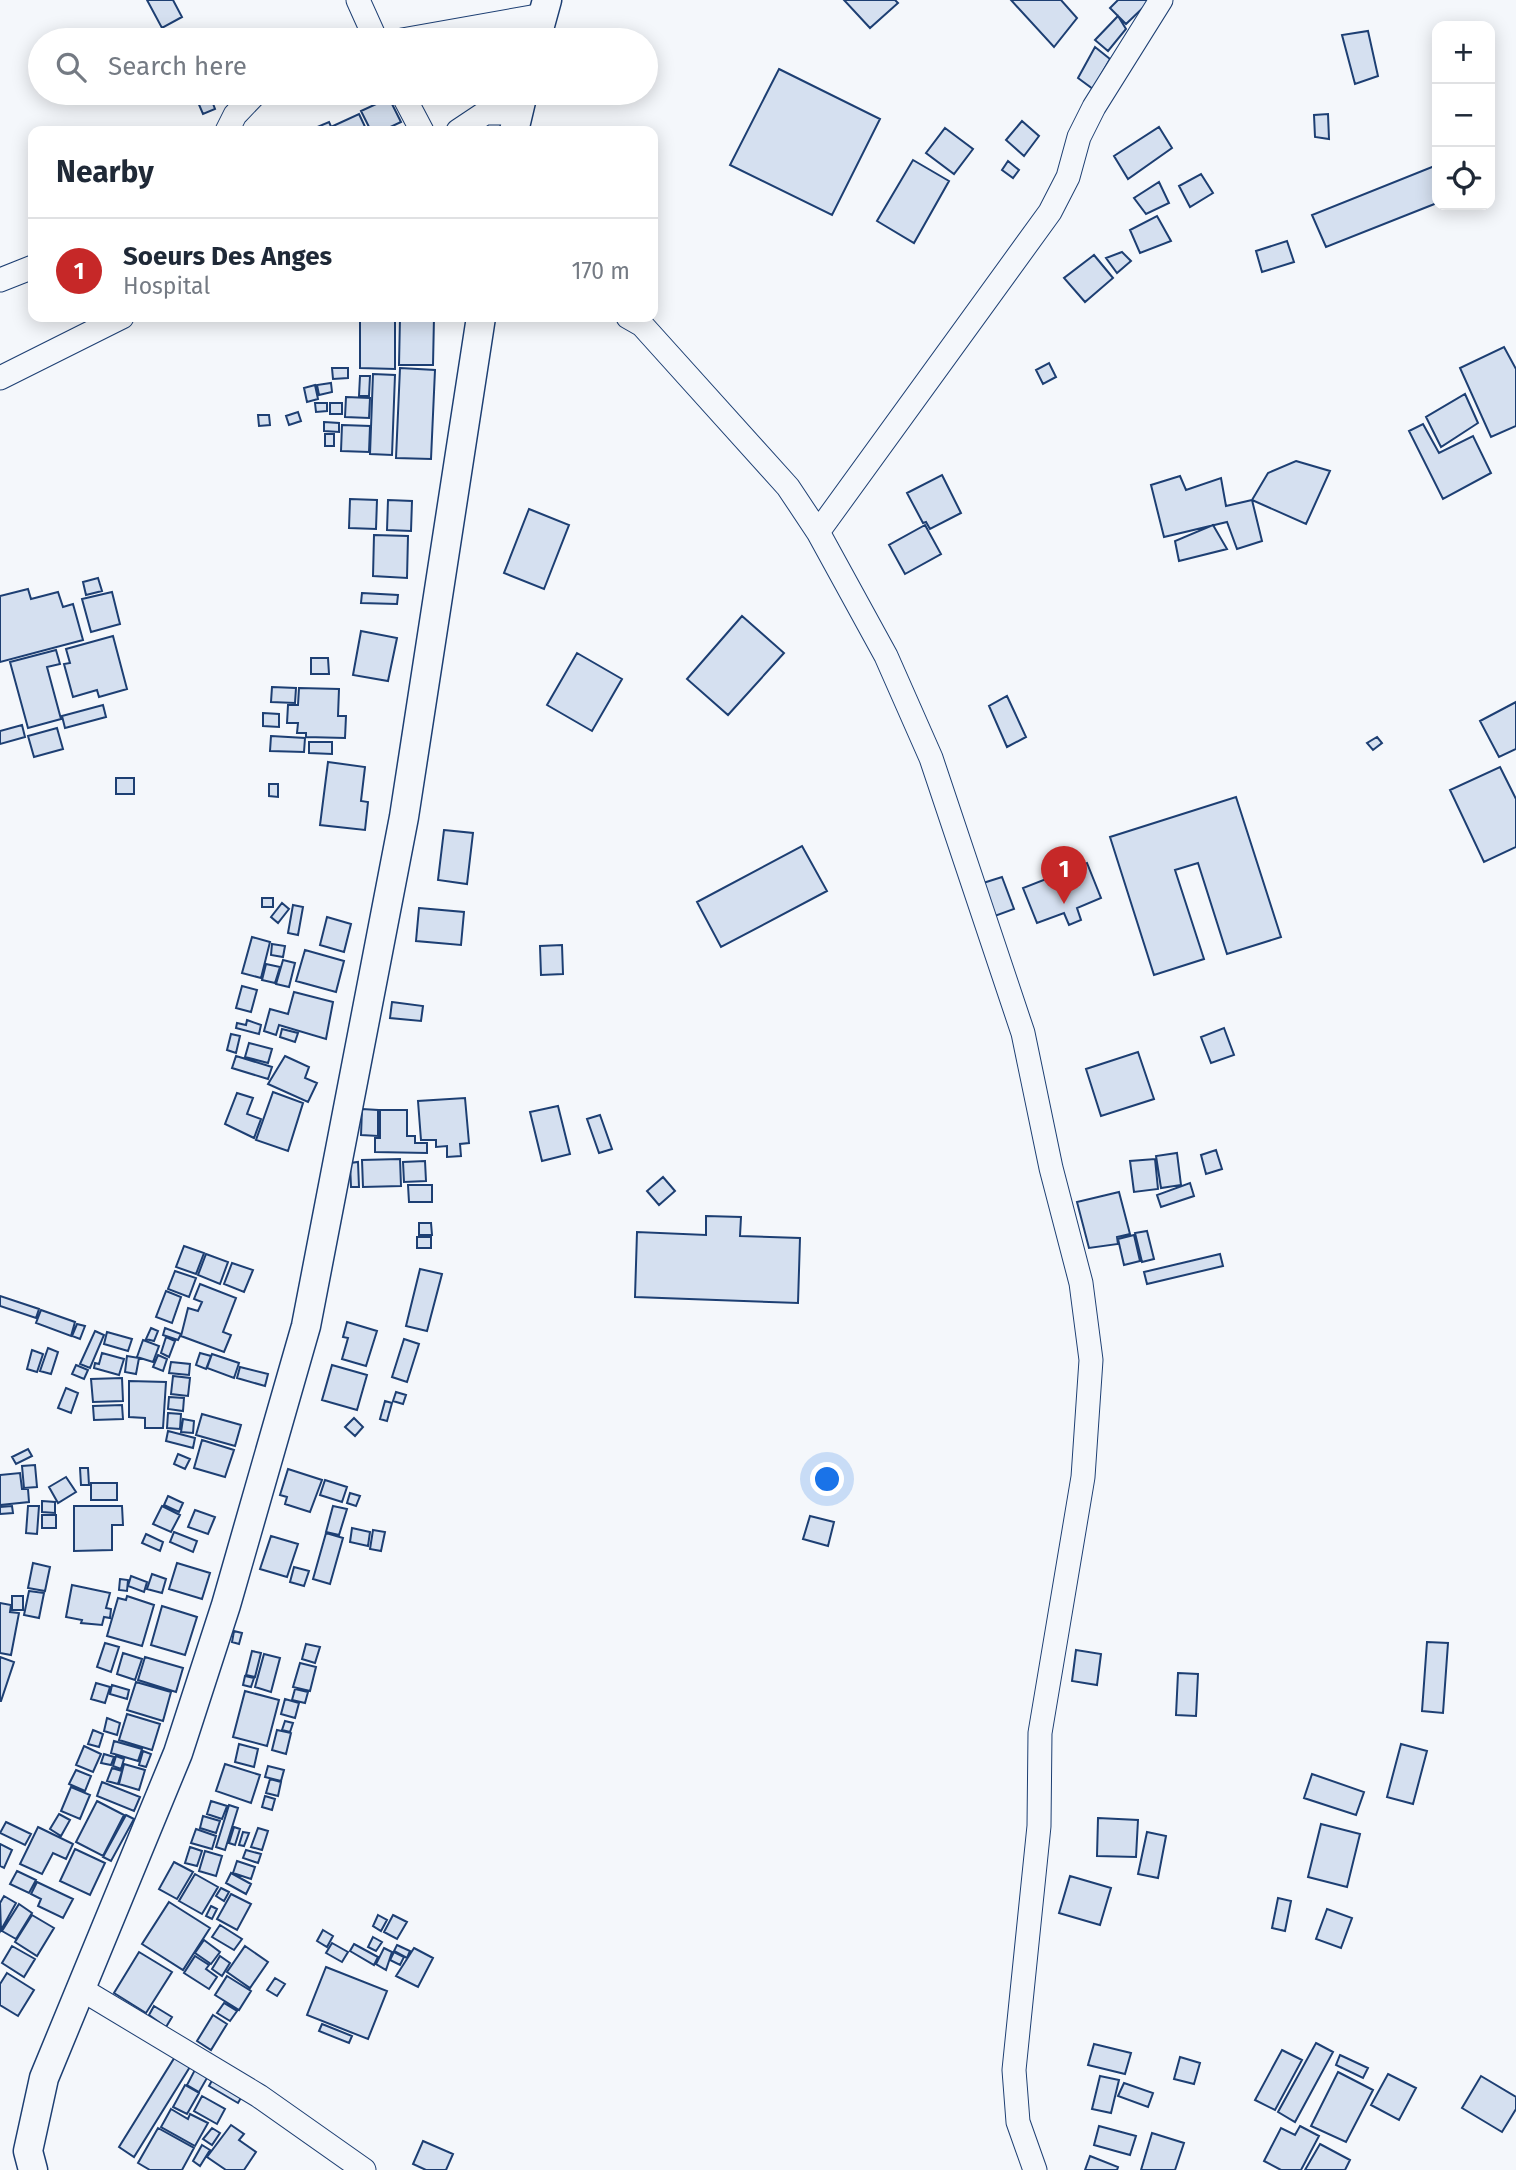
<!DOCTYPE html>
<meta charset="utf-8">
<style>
body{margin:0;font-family:"Fira Sans",sans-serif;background:#f6f6f7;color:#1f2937}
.controls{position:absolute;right:21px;top:21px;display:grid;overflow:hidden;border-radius:14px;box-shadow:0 4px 18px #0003}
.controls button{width:63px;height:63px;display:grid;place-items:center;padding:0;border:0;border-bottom:2px solid #e0e1e3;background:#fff;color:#1f2937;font:35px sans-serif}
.you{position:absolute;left:828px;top:1480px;width:24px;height:24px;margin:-18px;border:5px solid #fff;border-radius:50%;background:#1a73e8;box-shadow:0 0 0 10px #1a73e833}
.badge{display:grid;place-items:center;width:46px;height:46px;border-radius:50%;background:#c62828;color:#fff;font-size:23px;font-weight:700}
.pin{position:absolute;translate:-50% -58px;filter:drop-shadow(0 2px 4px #0008)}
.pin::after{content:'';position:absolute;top:37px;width:24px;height:21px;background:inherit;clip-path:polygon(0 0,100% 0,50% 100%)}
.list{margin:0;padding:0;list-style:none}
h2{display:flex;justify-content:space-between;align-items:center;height:91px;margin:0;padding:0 28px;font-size:30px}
h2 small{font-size:23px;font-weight:400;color:#747a83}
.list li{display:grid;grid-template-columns:46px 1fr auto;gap:21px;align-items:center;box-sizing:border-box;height:105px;padding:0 28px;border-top:2px solid #e0e1e3}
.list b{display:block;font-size:26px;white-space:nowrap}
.list p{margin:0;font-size:23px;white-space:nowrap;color:#747a83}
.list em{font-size:23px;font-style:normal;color:#747a83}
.icon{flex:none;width:38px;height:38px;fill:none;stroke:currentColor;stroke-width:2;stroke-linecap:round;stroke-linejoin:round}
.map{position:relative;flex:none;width:1516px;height:2170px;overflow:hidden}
.search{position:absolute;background:#fff;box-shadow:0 4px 18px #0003;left:28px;top:28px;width:630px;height:77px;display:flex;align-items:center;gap:18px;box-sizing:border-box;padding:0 24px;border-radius:38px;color:#747a83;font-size:26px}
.panel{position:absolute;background:#fff;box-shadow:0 4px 18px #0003;left:28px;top:126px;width:630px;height:196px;border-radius:14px}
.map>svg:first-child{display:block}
.building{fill:#d5e0f0;stroke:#1d3f73;stroke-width:2}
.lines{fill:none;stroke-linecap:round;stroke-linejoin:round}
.minor-casing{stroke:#1d3f73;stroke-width:25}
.tertiary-casing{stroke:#1d3f73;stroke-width:31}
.minor{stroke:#f4f7fb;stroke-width:23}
.tertiary{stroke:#f4f7fb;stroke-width:28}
</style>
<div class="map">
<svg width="1516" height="2170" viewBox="0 0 1516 2170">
<rect width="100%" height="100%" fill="#f4f7fb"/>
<!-- building -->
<path class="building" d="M147,0H173L182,17L162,28Z
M844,0H895L898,3L870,28Z
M1011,0H1061L1077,18L1054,47Z
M1118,0H1147L1149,2L1126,24L1110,8Z
M1118,16L1126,29L1108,51L1095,40Z
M1368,31L1378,76L1355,84L1342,35Z
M1095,47L1110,59L1093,89L1078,78Z
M779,69L880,119L832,215L730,165Z
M194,93H209L215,109L203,114Z
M389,98L401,122L382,131H371L361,111Z
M359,114L367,131H336L333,126Z
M1328,114L1329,139L1315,137L1314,115Z
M1022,121L1039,136L1024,156L1006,140Z
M329,122L333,131H308Z
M1159,127L1172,148L1128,179L1114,156Z
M945,128L973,149L954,174L926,153Z
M913,160L949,181L914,243L877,221Z
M1008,161L1019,170L1013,178L1002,170Z
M1437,165V203L1326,247L1312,215Z
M1201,174L1213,193L1190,207L1179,186Z
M1159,182L1169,203L1146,214L1134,198Z
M1157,216L1171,241L1140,253L1130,230Z
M1287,241L1294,262L1262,272L1256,251Z
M1122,252L1131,261L1117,273L1106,258Z
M1094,255L1113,278L1085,302L1064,278Z
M360,317H395V369L360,368Z
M400,317H434L433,365H399Z
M1504,347L1516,369V426L1491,437L1460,368Z
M1049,363L1056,377L1043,384L1036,370Z
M332,368H348V378L333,379Z
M400,368L435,370L431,459L396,458Z
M373,374L395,375L392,455L370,454Z
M360,376H370L369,396H359Z
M331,383L332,392L319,395L317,385Z
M315,385L318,399L307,402L304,388Z
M1465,394L1478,423L1441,447L1426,417Z
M346,397L370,398L369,418L345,417Z
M315,403H327V411L316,412Z
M330,403H342V414H330Z
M298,412L301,421L289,425L286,416Z
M258,415H269L270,425L259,426Z
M324,422L339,423V432L324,431Z
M1423,424L1439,453L1473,436L1491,473L1443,499L1409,431Z
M342,425L370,426L369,452L341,451Z
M325,434H334V446H325Z
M1296,461L1330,471L1306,524L1252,500L1268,473Z
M942,475L961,513L930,529L926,522L923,523L907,493Z
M1180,476L1186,490L1221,478L1226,506L1252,500L1262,541L1237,549L1227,522L1164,537L1151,485Z
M350,499L377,500L376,529L349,528Z
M388,500L412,501L411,531L387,530Z
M529,509L569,525L544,589L504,573Z
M925,525L941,554L905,574L889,545Z
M1213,525L1227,549L1179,561L1175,541Z
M374,535L408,536L407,578L373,576Z
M98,578L102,591L86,595L83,582Z
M28,589L31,599L58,592L63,607L73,604L83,640L0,662V596Z
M112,592L120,624L91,632L82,599Z
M362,593L398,595L397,604L361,603Z
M742,616L784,653L728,715L687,679Z
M361,631L397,638L388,681L353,675Z
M113,636L127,689L99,697L97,690L73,697L64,664L70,663L66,649Z
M56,650L60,664L47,667L61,719L28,728L10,662Z
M577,653L622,679L592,731L547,705Z
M311,658H328L329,674H311Z
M272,687L296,688L295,703L271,702Z
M299,688L339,689L338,716H346L345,738L306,737V733H297L298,723H287L288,705H298Z
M1007,696L1026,737L1007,747L989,706Z
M1516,702V749L1499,757L1480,721Z
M103,705L106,717L65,728L62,716Z
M263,713L279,714V727L263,726Z
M22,725L25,737L0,744V731Z
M57,728L63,749L34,757L28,736Z
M271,736L305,738L304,752L270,751Z
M1377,737L1382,743L1373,750L1367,743Z
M309,742H332V754L309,753Z
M328,762L365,767L361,801L368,802L365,830L320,825Z
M1500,767L1516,799V847L1484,862L1450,790Z
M116,778H134V794H116Z
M269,784H278V797L269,796Z
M1236,797L1281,937L1227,954L1198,863L1175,870L1204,959L1154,975L1110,837Z
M444,830L473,833L467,884L438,880Z
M802,846L827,891L721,947L697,902Z
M1087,863L1101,898L1077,908L1081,920L1069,925L1064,913L1037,923L1023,888Z
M1002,877L1014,909L992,917L980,884Z
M262,898H273V907H262Z
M282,903L289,909L278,923L271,917Z
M293,905L303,907L298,935L288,933Z
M419,908L464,912L461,945L416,941Z
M327,917L351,924L344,952L320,945Z
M252,937L270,942L261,978L242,973Z
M272,944L285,946L283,957L271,955Z
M562,945L563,974L541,975L540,946Z
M305,950L344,961L336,992L296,981Z
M283,960L295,963L289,987L276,984Z
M266,964L280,967L275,983L262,980Z
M242,986L257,990L251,1012L236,1008Z
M294,992L333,1002L326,1039L279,1025L276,1035L264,1031L270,1009L288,1014Z
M392,1002L423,1006L421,1021L390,1018Z
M247,1020L261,1025L259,1034L236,1028L237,1023L246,1025Z
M1224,1028L1234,1055L1211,1063L1201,1037Z
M282,1029L298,1033L295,1042L280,1037Z
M231,1034L240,1036L236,1053L227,1050Z
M249,1043L272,1049L268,1063L245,1057Z
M1138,1052L1154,1099L1101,1116L1086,1069Z
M236,1056L272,1067L268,1079L232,1068Z
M285,1056L309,1067L305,1078L317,1083L308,1102L268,1084Z
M273,1092L303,1103L288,1151L256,1140Z
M237,1093L253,1098L247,1114L261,1119L254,1138L225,1124Z
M465,1098L469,1143L460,1144L461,1156L447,1157V1146L436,1147V1140H421L418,1101Z
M558,1106L570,1154L542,1161L530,1112Z
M362,1109L378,1110V1136L361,1135Z
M380,1110H407V1136H415V1143H427V1153L375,1152V1138H380Z
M600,1115L612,1149L599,1153L587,1119Z
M1216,1150L1222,1169L1206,1174L1201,1155Z
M1177,1153L1181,1185L1161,1188L1156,1156Z
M400,1159L401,1186L363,1187L362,1160Z
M1155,1159L1158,1189L1134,1192L1130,1161Z
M425,1161L426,1181L404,1182L403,1162Z
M358,1162L359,1187H351L350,1163Z
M663,1177L675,1191L659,1205L647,1191Z
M1190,1183L1194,1196L1161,1207L1157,1195Z
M408,1185H432V1202H409Z
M1119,1192L1130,1234L1117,1237L1118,1244L1089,1248L1077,1202Z
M706,1216L741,1217L740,1236L800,1238L798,1303L635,1297L637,1232L706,1235Z
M419,1223H431L432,1235H419Z
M1147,1231L1154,1259L1142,1262L1135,1233Z
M1134,1235L1140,1261L1124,1265L1118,1239Z
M417,1237H431V1248H417Z
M184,1246L204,1253L196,1274L176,1267Z
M206,1254L228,1262L220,1284L198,1275Z
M1220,1254L1223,1266L1147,1284L1144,1272Z
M232,1263L253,1270L244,1292L224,1284Z
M420,1269L442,1274L427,1331L406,1326Z
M175,1271L196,1278L189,1297L168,1289Z
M200,1284L236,1298L223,1332L231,1335L224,1352L181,1336L188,1308L198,1311L202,1302L194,1299Z
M166,1291L181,1297L172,1323L156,1317Z
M0,1296L39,1309L36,1318L0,1306Z
M41,1310L75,1322L71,1336L36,1323Z
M347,1322L377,1331L366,1366L342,1359L348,1338L343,1337Z
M77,1324L85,1326L80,1339L72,1336Z
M151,1328L158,1331L154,1341L146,1339Z
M165,1328L181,1334L178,1340L163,1335Z
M95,1331L104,1335L90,1368L80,1364Z
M107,1332L132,1339L128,1351L104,1344Z
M166,1337L175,1341L169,1357L161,1353Z
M404,1339L419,1344L407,1382L392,1377Z
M143,1340L159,1346L153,1362L137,1357Z
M48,1348L58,1352L51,1374L40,1371Z
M32,1350L43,1354L37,1372L27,1369Z
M102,1353L124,1359L119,1375L94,1368L95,1363L99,1364Z
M200,1353L211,1356L206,1369L196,1365Z
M212,1354L239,1363L234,1378L207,1368Z
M158,1355L167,1359L163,1371L153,1367Z
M127,1356L139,1358L136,1374L125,1372Z
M171,1362L190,1364L189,1375L169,1373Z
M76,1365L88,1370L84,1379L72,1374Z
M332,1365L367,1375L357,1410L322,1400Z
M240,1367L268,1374L265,1386L237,1378Z
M173,1376L190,1378L188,1396L171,1394Z
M122,1378L123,1401L93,1402L91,1379Z
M129,1381L166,1382L163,1428H145V1418L129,1417Z
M66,1388L78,1393L71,1413L58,1408Z
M396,1392L406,1395L403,1404L393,1401Z
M169,1397L184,1398L183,1411L168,1409Z
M385,1401L392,1403L387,1421L380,1419Z
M122,1405L123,1419L94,1420L93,1406Z
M168,1413L181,1414L180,1429L167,1428Z
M202,1414L241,1425L235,1446L196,1435Z
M354,1418L363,1427L355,1436L345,1427Z
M183,1419L194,1421L193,1433L181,1432Z
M168,1431L195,1438L193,1448L166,1441Z
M202,1440L234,1450L225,1477L194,1468Z
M28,1449L32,1456L16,1464L12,1457Z
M178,1454L190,1459L185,1469L174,1464Z
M35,1465L37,1487L24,1488L22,1466Z
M80,1468H88L89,1485H81Z
M288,1469L322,1480L310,1512L285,1504L287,1497L280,1495Z
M20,1473L22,1489H28L29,1502L0,1505V1475Z
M66,1477L76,1492L58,1503L49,1487Z
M325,1480L347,1487L342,1502L320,1495Z
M91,1483H117V1500H91Z
M350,1493L360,1496L356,1506L347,1503Z
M168,1496L183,1503L179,1512L164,1505Z
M42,1501L55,1502V1513L42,1512Z
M12,1506L13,1513L0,1514V1507Z
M28,1506H39L37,1534L26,1533Z
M74,1506H122L123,1525H112V1550L74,1551Z
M162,1506L180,1515L171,1532L153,1524Z
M333,1506L347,1509L339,1535L326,1532Z
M195,1510L215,1517L208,1534L188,1527Z
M42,1515H56V1528H42Z
M810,1516L834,1522L828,1546L803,1539Z
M352,1528L370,1532L368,1546L350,1542Z
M373,1530L385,1532L381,1551L370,1549Z
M174,1532L197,1541L193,1552L170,1542Z
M326,1533L343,1538L330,1584L313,1579Z
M146,1534L163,1542L160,1551L142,1543Z
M271,1536L298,1544L287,1577L260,1569Z
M33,1563L50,1567L45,1591L28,1588Z
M177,1563L210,1573L202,1599L169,1589Z
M294,1567L309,1571L304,1586L290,1582Z
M152,1574L166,1579L162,1593L147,1589Z
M131,1576L147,1582L144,1592L128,1586Z
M120,1579L128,1580L127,1591L119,1590Z
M72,1585L110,1593L106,1608L111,1609L110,1618L104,1617L102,1625L81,1623L82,1620L66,1617Z
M29,1591L44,1593L39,1618L24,1615Z
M12,1596H23V1610H12Z
M127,1596L154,1605L142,1646L107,1636L118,1598L126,1600Z
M0,1603L11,1605L10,1612L19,1613L11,1655L0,1653Z
M162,1606L197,1617L185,1655L151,1645Z
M234,1631L242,1633L239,1644L232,1642Z
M1427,1642L1448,1643L1443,1713L1422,1711Z
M105,1643L119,1647L111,1672L97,1667Z
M306,1644L320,1647L315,1663L302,1659Z
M1076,1650L1101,1654L1097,1685L1072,1681Z
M252,1651L261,1653L255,1677L246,1675Z
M123,1653L142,1659L135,1680L117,1674Z
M264,1654L280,1658L271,1692L255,1687Z
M0,1657L14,1662L1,1701H0Z
M145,1657L183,1668L176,1692L138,1680Z
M300,1663L316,1667L310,1691L293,1687Z
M1178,1673L1198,1674L1196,1716L1176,1715Z
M245,1676L254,1678L251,1687L243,1685Z
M136,1682L171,1692L163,1721L127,1710Z
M96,1683L110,1687L105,1703L91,1699Z
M112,1685L129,1690L127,1699L110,1694Z
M295,1689L308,1692L305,1703L292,1700Z
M245,1691L279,1700L267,1746L233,1737Z
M285,1699L299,1703L295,1718L281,1714Z
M127,1714L160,1724L152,1750L119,1740Z
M107,1718L120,1723L117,1735L104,1731Z
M285,1721L293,1723L290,1732L282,1730Z
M93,1730L103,1734L99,1747L88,1744Z
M277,1730L291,1733L286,1754L272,1750Z
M114,1741L142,1749L138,1761L111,1753Z
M239,1744L258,1749L254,1767L235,1762Z
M1401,1744L1427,1751L1413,1804L1387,1797Z
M84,1746L101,1754L93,1772L76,1765Z
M143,1751L151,1754L146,1767L139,1765Z
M104,1754L114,1757L111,1765L101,1763Z
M116,1756L124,1759L121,1769L113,1766Z
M124,1764L145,1770L139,1790L119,1784Z
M225,1764L260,1775L251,1803L216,1791Z
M268,1766L284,1770L281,1781L265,1777Z
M112,1768L122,1771L118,1784L107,1781Z
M76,1770L91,1776L85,1791L69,1784Z
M1312,1774L1364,1792L1356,1815L1304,1798Z
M270,1779L281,1782L278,1796L266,1793Z
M102,1782L140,1797L134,1811L97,1796Z
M71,1787L90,1795L80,1819L61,1811Z
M265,1796L275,1799L272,1810L262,1807Z
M97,1801L124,1815L103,1856L76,1842Z
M211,1801L227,1806L222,1819L207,1814Z
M229,1805L238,1808L225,1850L216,1847Z
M59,1814L70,1820L61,1836L50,1829Z
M126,1815L134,1819L111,1861L103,1857Z
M203,1816L220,1821L216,1833L200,1828Z
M1098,1818L1138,1820L1136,1857L1097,1856Z
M6,1822L31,1834L25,1845L0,1833Z
M1321,1824L1360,1834L1347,1887L1308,1877Z
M38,1827L73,1844L66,1859L53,1853L42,1874L20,1864Z
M234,1827L240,1829L235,1845L229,1843Z
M258,1828L268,1831L262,1850L251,1847Z
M196,1829L216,1836L212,1849L191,1843Z
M243,1832L249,1833L244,1846L239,1845Z
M1147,1832L1166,1836L1158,1878L1138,1874Z
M0,1844L12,1850L4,1868L0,1866Z
M190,1847L202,1851L197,1866L185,1863Z
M75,1849L105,1863L90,1895L60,1881Z
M246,1850L261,1854L258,1863L243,1858Z
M205,1851L222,1856L216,1876L199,1871Z
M237,1861L255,1867L251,1879L233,1873Z
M174,1862L193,1872L177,1899L159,1889Z
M17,1871L36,1880L29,1893L10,1884Z
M231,1873L251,1884L246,1894L226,1883Z
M195,1874L218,1887L202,1914L179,1901Z
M1070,1876L1111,1888L1100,1925L1059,1913Z
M37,1882L73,1899L63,1918L38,1906L41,1899L31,1894Z
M221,1888L229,1892L224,1901L216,1896Z
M231,1894L251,1904L237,1930L217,1919Z
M4,1896L16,1903L1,1930L0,1903Z
M1278,1898L1291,1901L1285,1931L1272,1928Z
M169,1902L210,1928L183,1970L142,1944Z
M19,1904L32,1913L16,1939L2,1931Z
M211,1906L217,1909L212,1919L206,1916Z
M1327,1909L1352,1918L1341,1948L1316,1939Z
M32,1915L54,1928L37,1956L15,1942Z
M378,1915L387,1920L381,1931L373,1926Z
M393,1915L407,1922L397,1939L384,1932Z
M220,1925L242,1939L234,1950L212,1937Z
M323,1930L333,1936L327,1947L317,1941Z
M373,1937L382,1942L376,1951L368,1947Z
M204,1940L220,1952L211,1964L195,1953Z
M332,1943L348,1952L342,1962L326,1953Z
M354,1944L378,1957L374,1965L350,1951Z
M397,1945L410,1951L407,1958L394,1951Z
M12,1946L35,1959L24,1977L2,1963Z
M245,1946L268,1962L250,1988L227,1972Z
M384,1948L392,1952L386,1970L376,1964Z
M414,1948L433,1958L418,1987L396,1976Z
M139,1952L172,1972L146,2013L114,1993Z
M394,1952L404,1957L400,1965L390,1960Z
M195,1956L209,1965L206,1969L217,1977L209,1989L184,1973Z
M220,1956L230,1963L222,1976L212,1969Z
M326,1967L387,1991L368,2039L307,2015Z
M7,1973L34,1990L18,2016L0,2005V1984Z
M227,1976L251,1991L239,2010L215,1995Z
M275,1978L285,1984L277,1996L267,1990Z
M224,2003L237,2011L230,2021L217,2013Z
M154,2006L172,2017L166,2027L149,2015Z
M213,2015L227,2024L211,2050L197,2041Z
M322,2024L352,2036L349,2043L319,2031Z
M1316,2043L1333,2052L1295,2122L1278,2112Z
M1094,2044L1131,2053L1125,2074L1088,2065Z
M1282,2050L1302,2060L1275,2110L1255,2100Z
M178,2052L193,2062L134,2157L119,2147Z
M1340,2055L1368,2068L1363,2078L1336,2065Z
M1180,2057L1200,2063L1194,2084L1174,2079Z
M198,2064L211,2071L199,2092L187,2085Z
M1338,2072L1373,2090L1346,2142L1311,2126Z
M1388,2074L1416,2088L1399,2120L1371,2105Z
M215,2075L245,2091L238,2103L209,2086Z
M1100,2076L1119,2080L1111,2113L1092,2109Z
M1481,2076L1516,2097V2109L1502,2132L1462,2108Z
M1124,2083L1153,2093L1148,2107L1118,2096Z
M185,2085L199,2093L187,2114L173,2107Z
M202,2096L225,2109L217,2124L194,2111Z
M171,2109L188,2119L190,2114L208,2123L195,2146L161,2127Z
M231,2125L244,2134L239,2140L256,2152L244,2170H226L207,2157Z
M1099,2126L1136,2136L1130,2155L1094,2145Z
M1300,2126L1319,2136L1301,2170H1281L1264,2161L1281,2128L1295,2135Z
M158,2128L194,2148L182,2170H150L138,2163Z
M212,2128L220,2133L212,2145L203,2139Z
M1152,2133L1184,2143L1175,2170H1141Z
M423,2141L453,2154L446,2170H426L413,2164Z
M1320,2144L1350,2160L1345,2170H1305Z
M202,2145L210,2150L200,2166L193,2161Z
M1090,2156L1118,2167L1117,2170H1085Z"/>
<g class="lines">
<defs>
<path id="minor" d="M358,0L376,40
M402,40L543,15
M402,93L422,131
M227,131L235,115L256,93
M458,131L485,113H518
M0,280L33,267
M628,317L642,325L788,487L818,532L886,656L931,758L1023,1033L1051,1168L1081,1283L1091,1360L1083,1477L1040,1733L1039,1826L1014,2070L1018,2122L1035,2170
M0,378L122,317
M818,532L1050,212L1068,177L1079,137L1094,107L1161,0
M81,1989L259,2096L364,2170"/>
<path id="tertiary" d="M536,40L547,0
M514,131L523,93
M33,2170L28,2151L44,2078L178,1753L226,1605L306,1326L404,817L481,317"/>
</defs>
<!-- minor casing -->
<use href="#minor" class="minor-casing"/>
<!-- tertiary casing -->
<use href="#tertiary" class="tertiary-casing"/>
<!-- minor -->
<use href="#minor" class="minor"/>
<!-- tertiary -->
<use href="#tertiary" class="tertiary"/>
</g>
</svg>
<div class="controls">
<button>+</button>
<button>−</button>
<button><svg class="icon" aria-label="locate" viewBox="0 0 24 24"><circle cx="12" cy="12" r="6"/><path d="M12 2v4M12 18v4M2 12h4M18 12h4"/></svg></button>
</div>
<div class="you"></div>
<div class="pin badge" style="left:1064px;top:904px">1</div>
<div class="search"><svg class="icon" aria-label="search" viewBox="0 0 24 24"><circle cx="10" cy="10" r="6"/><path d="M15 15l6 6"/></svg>Search here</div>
<section class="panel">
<h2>Nearby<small></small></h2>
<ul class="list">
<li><span class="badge">1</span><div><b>Soeurs Des Anges</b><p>Hospital</p></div><em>170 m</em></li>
</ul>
</section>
</div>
